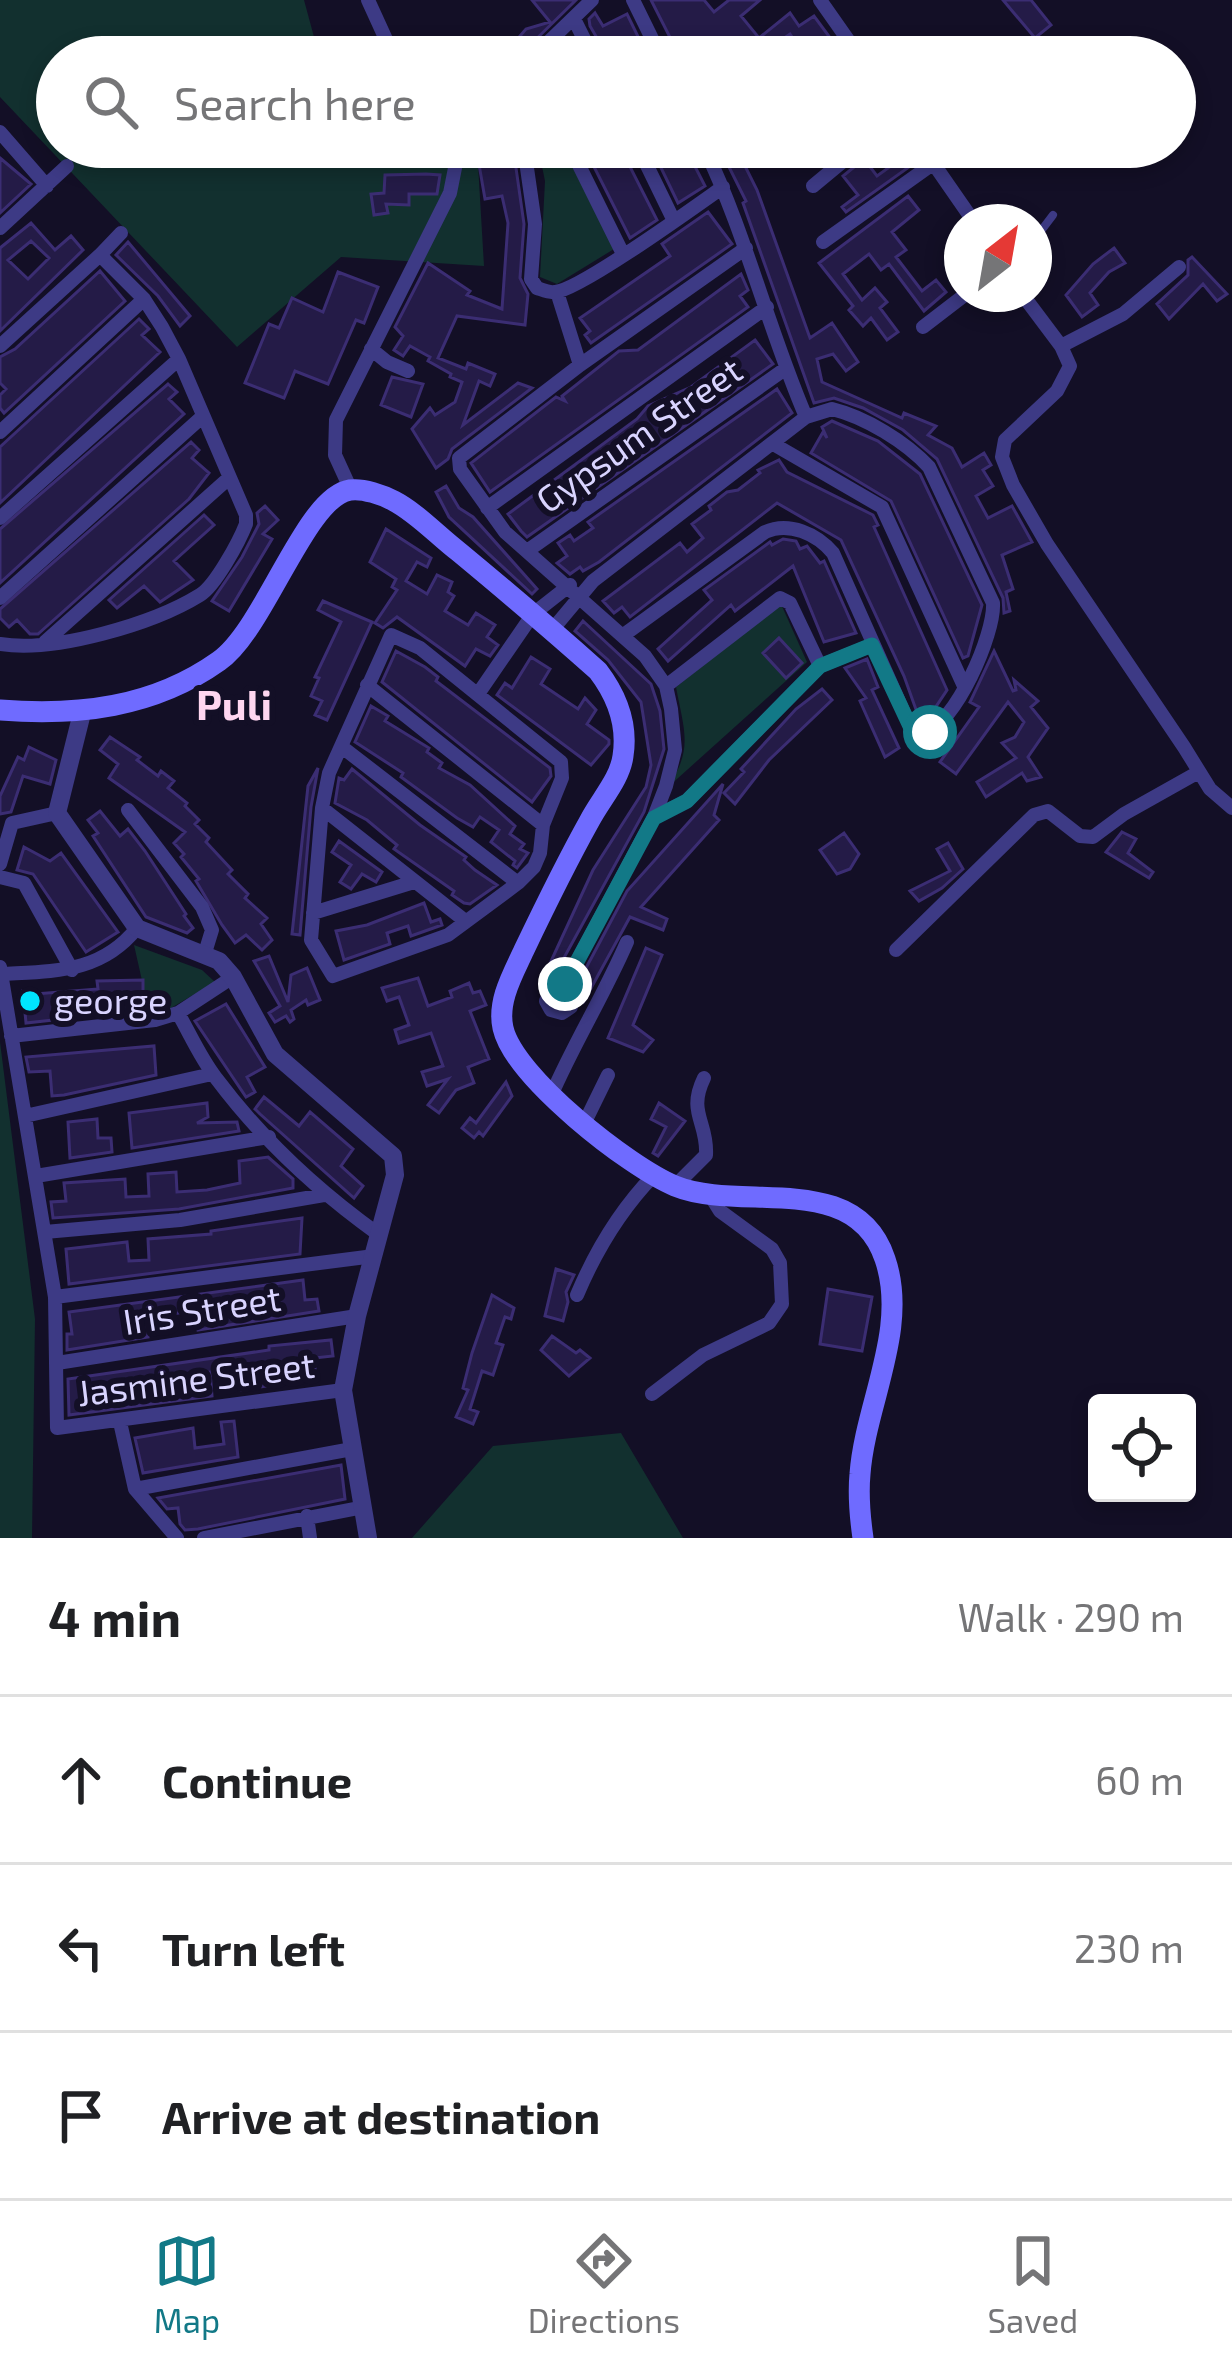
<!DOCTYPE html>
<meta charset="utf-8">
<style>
body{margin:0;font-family:"Exo 2",sans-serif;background:#f2f2f2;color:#202124}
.controls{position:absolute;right:36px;bottom:36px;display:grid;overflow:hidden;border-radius:12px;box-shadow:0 6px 18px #0003}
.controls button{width:108px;height:108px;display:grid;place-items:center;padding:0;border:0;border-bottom:3px solid #e0e0e0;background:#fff;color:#202124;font:60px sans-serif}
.compass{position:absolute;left:944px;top:204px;width:108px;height:108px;border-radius:50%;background:#fff;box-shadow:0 6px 18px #0003;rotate:31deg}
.stop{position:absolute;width:36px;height:36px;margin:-27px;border:9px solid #127987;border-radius:50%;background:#fff}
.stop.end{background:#127987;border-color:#fff;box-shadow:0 3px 12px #0008}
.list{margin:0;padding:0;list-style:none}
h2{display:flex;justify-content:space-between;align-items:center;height:156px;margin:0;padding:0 48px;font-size:51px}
h2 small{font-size:39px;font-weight:400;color:#757577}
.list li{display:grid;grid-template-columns:78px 1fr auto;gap:36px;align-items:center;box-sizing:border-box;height:168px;padding:0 48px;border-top:3px solid #e0e0e0}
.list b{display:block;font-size:45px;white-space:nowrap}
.list em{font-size:39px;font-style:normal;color:#757577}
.icon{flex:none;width:66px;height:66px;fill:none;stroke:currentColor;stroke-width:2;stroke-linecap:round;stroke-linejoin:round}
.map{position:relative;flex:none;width:1232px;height:1538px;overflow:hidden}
.search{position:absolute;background:#fff;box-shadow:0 6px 18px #0003;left:36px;right:36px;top:36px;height:132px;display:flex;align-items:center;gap:30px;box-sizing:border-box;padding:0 42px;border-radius:66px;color:#757577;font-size:45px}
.sheet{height:660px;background:#fff}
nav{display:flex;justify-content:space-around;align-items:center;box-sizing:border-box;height:168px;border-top:3px solid #e0e0e0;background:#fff;font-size:33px;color:#757577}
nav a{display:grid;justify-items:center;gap:6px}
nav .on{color:#127987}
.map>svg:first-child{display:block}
.green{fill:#12302f}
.building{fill:#241b47;stroke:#3b2d73;stroke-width:3;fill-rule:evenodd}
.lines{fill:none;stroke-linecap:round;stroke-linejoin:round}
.service{stroke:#3d3a85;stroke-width:8}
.minor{stroke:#3d3a85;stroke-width:14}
.tertiary{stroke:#3d3a85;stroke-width:18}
.secondary{stroke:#6f6bff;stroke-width:21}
.route{stroke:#127987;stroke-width:15}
.poi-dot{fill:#00e5ff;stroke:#130f26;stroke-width:4.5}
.labels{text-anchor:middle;stroke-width:12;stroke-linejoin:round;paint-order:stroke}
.street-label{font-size:36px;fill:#d9d4ff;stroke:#130f26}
.poi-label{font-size:36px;fill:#d9d4ff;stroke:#130f26;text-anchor:start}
.quarter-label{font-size:42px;font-weight:bold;fill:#ffd6f0;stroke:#130f26}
</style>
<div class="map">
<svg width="1232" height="1538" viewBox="0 0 1232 1538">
<rect width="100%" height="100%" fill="#130f26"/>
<!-- green -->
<path class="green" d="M0,0H304L317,48L334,57H57V147H477L484,266L341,257L237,347L0,97Z
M538,147H564L614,249L557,284L540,277L545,181Z
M781,604L807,662L667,788C694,749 684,731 676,687Z
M134,945L202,970L215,982L166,1011L150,1016Z
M0,1042L35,1319L32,1538H0Z
M621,1433L683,1538H412L493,1446Z"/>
<!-- building -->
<path class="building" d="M532,0H576L523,52L514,43L526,29L550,22Z
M651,0H704L714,12L729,0H760L741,16L759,38L790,13L799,26L814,16L831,39L821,47L816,41L802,51L790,34L756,57H745L734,42L712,57H680Z
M1003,0H1031L1051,25L1035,38Z
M595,13L603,26L627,14L648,57H608L590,26L589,19Z
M476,147H513L524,224L520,278L528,294L525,325L457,316L438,358L466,369L468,363L495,374L490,386L479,381L463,425L518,383L532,388L452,449L448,459L436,468L412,429L430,408L435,415L455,402L462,382L450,377L451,374L428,361L430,357L410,346L403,356L394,350L403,336L395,327L428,263L470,291L467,295L502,309L508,223L502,196L485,199Z
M584,147H620L657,220L630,238Z
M651,147H685L705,186L678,203Z
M719,147H760L743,162L757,190L810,338L832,323L858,362L846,371L833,354L817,359L822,382L902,418L904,413L936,426L928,435L952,448L962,467L984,453L991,465L983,470L993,486L976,496L988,518L1012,506L1032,542L1002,555L1013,589L1006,592L1010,611L1004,613L1003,598L937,459L903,430L863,408L834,398L814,403L743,203L746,201Z
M0,158L31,184L0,213Z
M902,158L909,167L846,212L842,207L858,195L843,176L864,159L877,176Z
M426,174L440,175L437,194H409V205L386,204L388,213L374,215L371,194L384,193L385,175Z
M908,196L919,210L892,232L906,250L896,257L922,291L936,280L946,292L924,311L889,264L881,270L869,254L843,274L862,300L875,288L887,302L880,308L898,332L887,340L871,318L863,326L849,310L853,306L819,263Z
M708,212L732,244L591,343L585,335L590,331L580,318L670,256L662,244Z
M31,223L55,250L71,236L83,250L0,331V248ZM31,241L49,258L28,279L8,260Z
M128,242L190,316L180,326L158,296L116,255Z
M1114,248L1125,263L1109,272L1090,293L1098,305L1082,317L1066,295L1093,264Z
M1192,257L1227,294L1217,301L1203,284L1169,319L1157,304L1188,275V260Z
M100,271L125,301L4,413L0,408V395L6,389L0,383V357L15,349Z
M338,272L378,287L364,323L356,320L328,384L295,371L284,398L245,383L269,324L279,328L292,298L323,312Z
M741,274L748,290L740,296L748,307L490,492L471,463L556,397L565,401L562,396L619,351L638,350Z
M139,319L149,329L142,335L160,352L0,503V447Z
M755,340L773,364L527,537L521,531L508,514L637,419L648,406L691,387Z
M392,377L423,384L411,417L381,405Z
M168,384L177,392L169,399L184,414L0,583V529Z
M777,389L792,413L599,562L583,571L580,567L570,574L557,563L567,556L558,543L570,535L574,541L593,528L588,522Z
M832,421L878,441L920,474L982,605L968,656L963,658L891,501L811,453L823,432L827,438L822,427Z
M191,442L199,450L192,458L209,473L189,499L38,634H30L17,620L9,627L0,618V609Z
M779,460L787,472L873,515L878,525L874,527L947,690L929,717L919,718L904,676L841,540L777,503L630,617L622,607L614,613L603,601L680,543L687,552L703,538L692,524L711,510L709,506L727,492L738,490L760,473L758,470Z
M446,486L459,508L473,517L537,589L532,594L449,517L436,492Z
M265,506L278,520L263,534L272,539L229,611L212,601L242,557L259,524L257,513Z
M204,515L214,525L174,561L193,580L160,602L144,586L117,608L109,600Z
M386,529L431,558L427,567L417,562L406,581L427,594L437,575L452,582L448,592L454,596L445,611L468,625L476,613L495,625L487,637L498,645L490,656L476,649L465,666L397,617L383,628L375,623L397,590L392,587L396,579L370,562Z
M783,539L796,541L800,549L807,546L820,563L824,561L856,633L824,642L793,566L735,611L731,605L668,661L658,649L712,600L704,590L770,542L772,545Z
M323,601L372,622L327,720L315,715L322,701L311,696L319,678L315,677L341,622L318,610Z
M583,621L651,684L660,711L664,749L644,812L554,976L546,972L593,870L646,787L651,765L641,702L608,660L575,631Z
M779,638L802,663L786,678L763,653Z
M396,651L425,667L438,677L436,681L550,768L551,776L532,802L382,682Z
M994,651L1013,691L1016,690L1014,680L1038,701L1031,707L1048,728L1028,757L1041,777L1027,781L1022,773L986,797L977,782L1016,758L1002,743L1015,737L1024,722L1008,702L956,774L940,762L979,707L970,702Z
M531,657L550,669L541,684L578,709L585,698L596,710L587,724L609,740V744L591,765L497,695L505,683L512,688Z
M867,659L878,687L872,690L899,748L885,757L860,701L866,698L845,668Z
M822,689L832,700L769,760L735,804L724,793L744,772L741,769L796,709Z
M371,706L388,716L385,721L429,748L427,752L442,763L439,768L470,785L515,826L510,834L524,844L520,849L528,853L517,868L513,865L515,861L491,842L499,830L480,817L473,827L457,818L401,777L403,773L355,742Z
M110,737L140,757L137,760L158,776L161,771L174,781L168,788L187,803L185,806L199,820L195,824L209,838L206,842L232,870L228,874L248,894L245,898L267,918L261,924L272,940L262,950L246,935L235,943L222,925L196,881L199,879L181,857L184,854L174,843L185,832L109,778L118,764L100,750Z
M29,747L56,760L50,784L23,776L11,812L0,814V796L18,757L24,760Z
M318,768L311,807L300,935L292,934L308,786Z
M352,769L420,825L466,857L464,860L475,870L497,885L470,904L464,903L452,895L454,891L394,849L397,845L367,820L335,803L339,778L344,780Z
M723,784L714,815L719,820L641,907L667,919L663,930L630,917L584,1001L578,983L627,891Z
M100,811L120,836L128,829L145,851L186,914L184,916L193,928L187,933L146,917L93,836L98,833L88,820Z
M1122,832L1136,839L1128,853L1153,872L1149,878L1106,852Z
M844,833L859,854L850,869L837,874L820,850Z
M339,841L382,872L376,882L362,874L351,889L340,882L351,865L332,852Z
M948,843L963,869L942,888L919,901L910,891L950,871L937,849Z
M24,847L50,861L61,853L118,932L86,952L33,874L17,870Z
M424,903L431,922L440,919L442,925L411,936L408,926L387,933L390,944L344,960L336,931L367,925Z
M646,948L662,955L633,1025L653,1040L643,1052L608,1038Z
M269,956L288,1002L291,975L307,968L320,1000L308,1005L306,1000L291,1010L294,1019L290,1022L286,1016L275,1022L269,1013L280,1006L254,961Z
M418,978L428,1006L452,997L450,991L469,983L473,993L480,991L486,1005L470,1011L489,1059L468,1067L474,1083L456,1090L439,1113L428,1105L448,1079L427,1086L422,1072L443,1066L431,1033L399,1043L395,1030L409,1025L399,997L387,1001L382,988Z
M143,980V1010L26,1023L23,991L35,994L98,989L97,981Z
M226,1004L265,1067L247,1077L255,1092L246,1097L195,1021Z
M154,1046L156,1075L64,1095L52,1096L50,1071L29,1072L26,1057Z
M506,1082L512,1096L483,1136L479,1132L474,1138L462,1128L470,1118L476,1123Z
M264,1097L299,1126L310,1112L353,1149L341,1166L363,1186L354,1198L260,1114L255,1109Z
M207,1103L208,1117L197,1123L237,1122L239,1131L132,1148L129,1113Z
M659,1103L685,1121L658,1156L653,1153L666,1127L651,1119Z
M97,1119L98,1138H111L112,1152L70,1158L68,1122Z
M268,1157L293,1179V1188L179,1209L53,1218L51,1202L66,1201L64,1183L125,1179L126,1197L149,1196L148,1174L176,1172L177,1192L207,1190L240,1183L239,1161Z
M302,1218L300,1254L69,1284L66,1249L127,1242L129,1261L149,1260L148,1239L211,1234V1231Z
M556,1269L574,1275L566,1292L568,1302L563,1321L545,1316Z
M303,1280L305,1300L317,1299L319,1311L198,1330L195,1311L146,1317L148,1337L67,1350V1334H72L69,1312Z
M828,1289L872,1297L862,1351L820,1344Z
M492,1295L514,1308L511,1319L505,1317L496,1343L503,1345L493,1375L482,1371L470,1409L478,1412L473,1424L456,1417L468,1390L463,1388L472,1353Z
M552,1336L576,1353L580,1350L590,1358L569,1376L541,1350Z
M331,1340L333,1356L314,1358L316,1378L242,1390L240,1369L210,1372L212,1396L69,1415L68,1379L269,1350V1346Z
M234,1421L238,1457L143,1473L135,1438L193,1428L195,1448L224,1444L221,1422Z
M341,1465L345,1499L198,1529L185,1530L180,1524L178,1508L167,1509L158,1498Z"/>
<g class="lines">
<!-- service -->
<path class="service" d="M1034,240L1053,215"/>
<!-- minor -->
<path class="minor" d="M368,0L394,57
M633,0L661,57
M820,0L860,57
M574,19L593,57
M533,57L592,0
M0,132L47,186
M524,147L535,224L531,279L537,288C543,290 549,293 555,292C580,290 696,206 723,187
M570,147L623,254
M638,147L674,221
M704,147C746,234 768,329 806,417
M922,147L974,222
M813,186L860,147
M0,228L67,166
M823,242L934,163
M557,292L580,365
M1022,294L1061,346L1070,366L1057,391L1005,440L1002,457L1013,485L1047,544L1184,747L1210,789L1232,808
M923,327L966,294
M0,346L100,255
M1061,346L1123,314L1179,267
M371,349L387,362L408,371
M0,432L144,299
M775,445L882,507L964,686
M351,490L335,455L336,420L450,193L455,168L448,147
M487,508L767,307
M0,518L179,359
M527,551L785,369
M0,598L202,417
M552,630L593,581L806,417L832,409C865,417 906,442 929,467L993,603C995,634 955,725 924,733L910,726L833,553C817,534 789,521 765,532L625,634
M391,635L420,648L561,762L562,778L543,825L540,853L534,867L518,883L448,935L333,976L311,940L322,808L329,773Z
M45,642L229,478
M0,644C54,653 153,624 200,595C215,586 239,542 246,524V515L179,359L162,327L144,299L100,255L121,233
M820,666L872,645
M367,685L543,825
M478,694L533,614L570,585
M342,747L518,883
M322,808L464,920
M128,810L202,907L212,930L204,956
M654,817L687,801L820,666L790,603L780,598L666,686
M0,864L12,823L57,813
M0,877L24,883L72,970
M313,913L414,882
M896,950L1034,815L1048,811L1080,836L1093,837L1124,814L1197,773
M0,967L55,1297L57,1428L343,1390
M2,974C55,971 101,973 137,928
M565,984L573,996L571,1007L562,1013L551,1010L546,1001L551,989L565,984L654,817L666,786L675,750L671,709L666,686L645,656L505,532L460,469L459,458L580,365L746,248
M178,1013C190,1034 201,1059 216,1078C261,1138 318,1191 378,1234
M11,1036L155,1020L178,1013L233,977
M551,1096C574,1043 604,995 627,942
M25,1116L212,1074
M584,1124L608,1075
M36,1176L269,1137
M675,1186L706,1155C708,1122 687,1113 704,1078
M45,1232L180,1220L324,1195
M577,1295C596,1250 620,1210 654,1175
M55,1297L374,1256
M57,1363L357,1316
M652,1394L703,1355L769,1323L782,1304L780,1263L772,1249L720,1211L710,1195
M120,1422L135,1489L177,1538
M135,1489L352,1449
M307,1516L310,1538
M204,1538L364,1507"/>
<!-- tertiary -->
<path class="tertiary" d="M82,713L57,813L137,928L219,961L233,977L275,1054L393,1156L395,1175L357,1316L343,1390L368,1538"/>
<!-- secondary -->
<path class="secondary" d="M0,710C77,716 153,708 219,661C265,629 305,497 350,490C363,488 383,495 394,501C417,513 438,536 459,552C506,591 552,630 598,671C617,696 628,724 623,756C620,779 601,799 590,820C566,863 545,906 524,950C513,974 497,1001 503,1028C514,1077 629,1167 675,1186C741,1213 855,1169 885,1259C909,1329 865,1404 860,1474C858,1495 860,1517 863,1538"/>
</g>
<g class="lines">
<!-- route -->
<path class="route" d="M565,984L654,818L687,801L820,666L872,645L910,726L916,732H930"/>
</g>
<!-- markers -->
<circle class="poi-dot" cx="30" cy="1001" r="12"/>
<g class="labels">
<!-- street labels -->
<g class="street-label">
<text transform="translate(639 435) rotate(-35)" y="13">Gypsum Street</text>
<text transform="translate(202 1310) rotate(-9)" y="13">Iris Street</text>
<text transform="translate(196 1379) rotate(-7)" y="13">Jasmine Street</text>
</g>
<!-- poi labels -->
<g class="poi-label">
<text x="54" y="1014">george</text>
</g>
<!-- quarter labels -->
<g class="quarter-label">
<text x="234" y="720">Puli</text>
</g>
</g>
</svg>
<div class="controls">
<button><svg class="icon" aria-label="locate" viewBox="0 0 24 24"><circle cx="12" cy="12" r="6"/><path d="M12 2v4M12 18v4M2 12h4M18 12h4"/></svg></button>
</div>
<svg class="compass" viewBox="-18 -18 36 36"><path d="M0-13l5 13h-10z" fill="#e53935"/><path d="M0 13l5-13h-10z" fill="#757577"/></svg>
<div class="stop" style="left:930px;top:732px"></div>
<div class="stop end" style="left:565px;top:984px"></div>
<div class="search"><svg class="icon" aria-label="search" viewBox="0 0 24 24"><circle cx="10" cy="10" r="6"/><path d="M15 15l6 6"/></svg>Search here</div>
</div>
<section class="sheet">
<h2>4 min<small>Walk · 290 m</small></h2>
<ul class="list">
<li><svg class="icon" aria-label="ahead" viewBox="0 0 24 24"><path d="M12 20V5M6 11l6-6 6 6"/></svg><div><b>Continue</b></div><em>60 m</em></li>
<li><svg class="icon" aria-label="left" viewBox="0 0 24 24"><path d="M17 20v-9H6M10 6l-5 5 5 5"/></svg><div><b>Turn left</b></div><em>230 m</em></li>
<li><svg class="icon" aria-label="arrive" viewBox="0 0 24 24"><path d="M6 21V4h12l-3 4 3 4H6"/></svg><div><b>Arrive at destination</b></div></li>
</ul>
</section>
<nav>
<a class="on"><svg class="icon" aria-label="map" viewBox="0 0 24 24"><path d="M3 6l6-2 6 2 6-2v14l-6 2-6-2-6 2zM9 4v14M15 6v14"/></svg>Map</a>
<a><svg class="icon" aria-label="directions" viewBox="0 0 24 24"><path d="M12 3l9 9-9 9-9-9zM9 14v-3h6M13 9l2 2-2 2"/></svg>Directions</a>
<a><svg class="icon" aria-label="saved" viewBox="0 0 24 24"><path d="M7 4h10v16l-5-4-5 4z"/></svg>Saved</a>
</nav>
